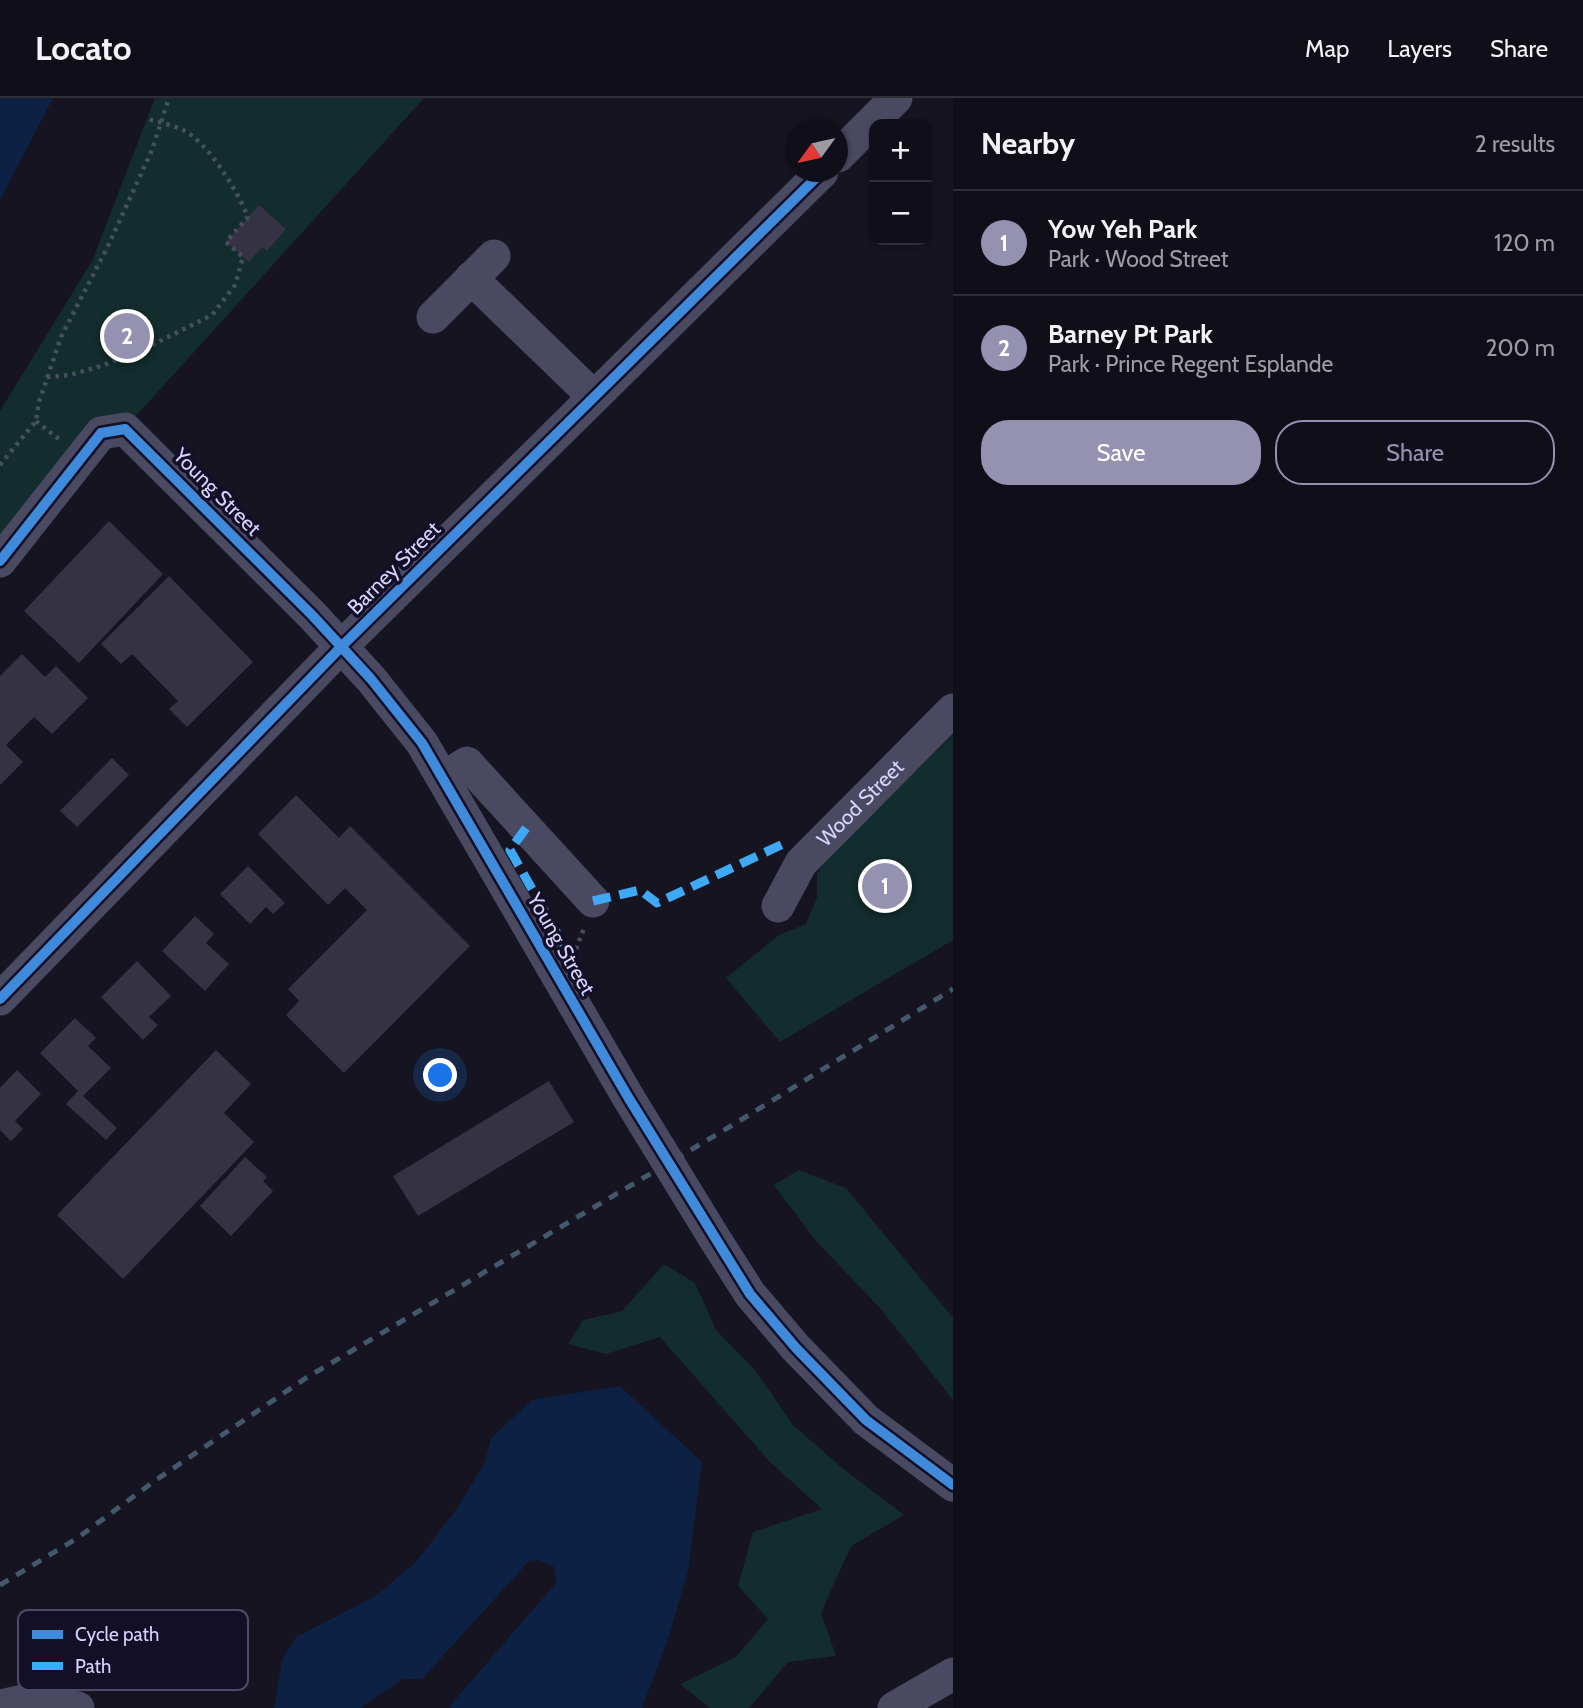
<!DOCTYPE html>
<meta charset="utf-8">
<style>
body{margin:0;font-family:Cabin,sans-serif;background:#191822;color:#f1f3f6}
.controls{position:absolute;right:21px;top:21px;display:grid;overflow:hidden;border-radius:14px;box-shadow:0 2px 5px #0004}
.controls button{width:63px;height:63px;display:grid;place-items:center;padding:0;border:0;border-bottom:2px solid #302f38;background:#100f19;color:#f1f3f6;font:35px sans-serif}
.compass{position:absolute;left:785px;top:21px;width:63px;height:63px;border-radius:50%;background:#100f19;box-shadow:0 2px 5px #0004;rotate:237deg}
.you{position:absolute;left:441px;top:978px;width:24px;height:24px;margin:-18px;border:5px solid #fff;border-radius:50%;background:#1a73e8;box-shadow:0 0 0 10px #1a73e833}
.badge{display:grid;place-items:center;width:46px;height:46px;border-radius:50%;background:#9591b1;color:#fff;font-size:23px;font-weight:700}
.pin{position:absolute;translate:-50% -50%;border:4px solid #fff;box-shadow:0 2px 7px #0006}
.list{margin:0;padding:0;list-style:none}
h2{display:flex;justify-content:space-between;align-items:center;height:91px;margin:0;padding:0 28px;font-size:30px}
h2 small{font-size:23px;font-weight:400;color:#9c9ca2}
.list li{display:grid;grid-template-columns:46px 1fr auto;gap:21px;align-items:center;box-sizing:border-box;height:105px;padding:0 28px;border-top:2px solid #302f38}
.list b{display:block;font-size:26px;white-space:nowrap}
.list p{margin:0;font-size:23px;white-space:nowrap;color:#9c9ca2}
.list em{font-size:23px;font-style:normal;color:#9c9ca2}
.actions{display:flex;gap:14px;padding:21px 28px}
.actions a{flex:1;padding:16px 0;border:2px solid #9591b1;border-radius:28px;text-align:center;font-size:24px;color:#9591b1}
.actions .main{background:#9591b1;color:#fff}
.map{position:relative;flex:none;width:953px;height:1610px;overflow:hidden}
header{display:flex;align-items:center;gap:42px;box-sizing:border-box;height:98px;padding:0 35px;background:#100f19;border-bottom:2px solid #302f38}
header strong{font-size:33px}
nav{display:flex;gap:38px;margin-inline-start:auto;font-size:24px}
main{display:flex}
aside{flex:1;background:#100f19}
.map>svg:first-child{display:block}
.green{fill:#132c2d}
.water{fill:#0d2144}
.building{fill:#343243}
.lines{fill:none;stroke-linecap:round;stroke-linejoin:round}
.path{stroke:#44505f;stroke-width:4.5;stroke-dasharray:3.5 5;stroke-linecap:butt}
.minor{stroke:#4a4962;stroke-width:33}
.rail{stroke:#43596b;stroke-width:5;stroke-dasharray:10 9;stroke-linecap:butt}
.minor-bridge{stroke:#4a4962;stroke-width:33}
.quiet{stroke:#3fa9f5;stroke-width:9;stroke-dasharray:18 9;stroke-linecap:butt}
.cycleway-casing{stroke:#130f26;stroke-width:15}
.cycleway{stroke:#408adc;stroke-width:10}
.labels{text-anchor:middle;stroke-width:7;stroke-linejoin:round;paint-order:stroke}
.street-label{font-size:21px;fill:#d9d4ff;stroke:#130f26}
.key{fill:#130f26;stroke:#4e4a67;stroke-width:2}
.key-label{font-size:19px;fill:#d9d4ff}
</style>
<header>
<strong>Locato</strong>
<nav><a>Map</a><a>Layers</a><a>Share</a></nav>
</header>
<main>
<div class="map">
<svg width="953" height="1610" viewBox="0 0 953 1610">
<rect width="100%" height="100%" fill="#161421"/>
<!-- green -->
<path class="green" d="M155,0H424L125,330L0,463V313L92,163Z
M953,637V842L780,944L726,880L779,837L806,826L817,799V776L827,758Z
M799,1072L846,1090L953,1220V1302L880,1210L816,1143L774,1087Z
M664,1166L695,1185L716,1232L755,1272L793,1327L841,1369L904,1417L851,1448L821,1515L836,1558L788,1564L749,1610H710L680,1586L736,1559L768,1521L738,1488L753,1434L822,1411L769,1363L660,1239L606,1256L568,1246L583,1222L622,1213Z"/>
<!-- water -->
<path class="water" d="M0,0H53L0,102Z
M620,1288L702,1364L688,1473L668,1541L642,1610H448L556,1485L554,1469L537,1462L529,1463L422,1581H403L360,1610H274L282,1562L296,1539L374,1499L416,1464L458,1409L485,1364L491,1340L532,1302Z"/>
<!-- building -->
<path class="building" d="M259,107L286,131L267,153L262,149L249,164L226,144Z
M109,423L163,476L79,565L24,513Z
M169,478L253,564L187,629L169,611L178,603L132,556L121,566L101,546Z
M22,556L45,579L56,568L88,600L52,636L34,619L6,647L23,664L0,687V578Z
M112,660L129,677L77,729L60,713Z
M296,697L339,740L350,728L470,848L344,975L286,917L299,903L288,891L367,812L345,790L328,807L258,736Z
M248,768L285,805L273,816L266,809L250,826L220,796Z
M195,818L214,836L206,845L229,866L205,893L162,853Z
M137,863L171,898L149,919L158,927L143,942L101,899Z
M75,920L96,940L88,948L111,970L83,998L117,1030L106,1042L66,1006L78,993L40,955Z
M216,952L251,986L224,1015L254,1044L123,1181L57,1117Z
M17,972L41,996L15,1023L23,1031L11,1043L0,1032V990Z
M549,983L574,1024L418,1118L393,1078Z
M245,1059L267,1079L263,1083L273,1093L231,1138L200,1108Z"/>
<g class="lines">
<!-- path -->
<path class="path" d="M47,279L70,277L104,267L146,250L212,217L235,187L243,159L226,144L248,119C238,94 208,44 183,32C172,27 159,24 147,21
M36,323L60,342
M0,367L36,323L39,304L61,239L108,148L152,52L169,0
M576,851L584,830"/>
<!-- minor -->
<g class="minor">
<path d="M838,58L896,0"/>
<path d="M471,180L594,299"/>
<path d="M433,219L494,158"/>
<path d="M0,463L101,335L125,331L312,517L371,581L422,645L628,999"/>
<path d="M443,680L467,665L593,803"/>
<path id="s1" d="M778,808L801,765L953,612"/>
<path d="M0,901L341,549L822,74"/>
<path d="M713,1138L750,1196L796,1250L866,1322L953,1387"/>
<path d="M0,1608L33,1601L78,1610"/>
<path d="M894,1610L953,1576"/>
</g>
<!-- rail -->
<path class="rail" d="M0,1487L76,1441L156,1382L306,1280L731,1028L953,891"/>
<!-- minor-bridge -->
<path class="minor-bridge" d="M628,999L713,1138"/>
<!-- quiet -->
<path class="quiet" d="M526,730L510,752L572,862
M593,803L640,792L657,805L783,746"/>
<defs>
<path id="cycleway" d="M0,463L101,335L125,331L312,517L371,581L422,645L628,999L750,1196L796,1250L866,1322L953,1387
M0,901L341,549L822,74"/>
</defs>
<!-- cycleway casing -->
<use href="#cycleway" class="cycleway-casing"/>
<!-- cycleway -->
<use href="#cycleway" class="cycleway"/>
</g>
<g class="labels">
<!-- street labels -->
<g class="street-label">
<text transform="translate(217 394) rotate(45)" y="7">Young Street</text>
<text transform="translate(394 470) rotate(-45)" y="7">Barney Street</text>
<text dy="7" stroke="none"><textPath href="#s1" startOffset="133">Wood Street</textPath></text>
<text transform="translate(561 846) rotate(60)" y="7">Young Street</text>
</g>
</g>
<!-- legend -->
<rect x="18" y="1512" width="230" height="80" rx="10" class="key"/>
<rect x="32" y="1532" width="31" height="9" fill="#408adc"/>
<rect x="32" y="1564" width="31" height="8" fill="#3fa9f5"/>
<g class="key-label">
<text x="75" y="1543">Cycle path</text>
<text x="75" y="1575">Path</text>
</g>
</svg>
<div class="controls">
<button>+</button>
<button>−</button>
</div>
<svg class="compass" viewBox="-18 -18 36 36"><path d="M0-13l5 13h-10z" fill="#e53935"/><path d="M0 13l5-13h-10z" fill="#9c9ca2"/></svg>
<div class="you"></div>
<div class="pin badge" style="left:885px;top:788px">1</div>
<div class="pin badge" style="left:127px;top:238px">2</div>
</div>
<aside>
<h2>Nearby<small>2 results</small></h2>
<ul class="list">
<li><span class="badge">1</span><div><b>Yow Yeh Park</b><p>Park · Wood Street</p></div><em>120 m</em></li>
<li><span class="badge">2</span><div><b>Barney Pt Park</b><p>Park · Prince Regent Esplande</p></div><em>200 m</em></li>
</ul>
<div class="actions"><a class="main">Save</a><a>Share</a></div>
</aside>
</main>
